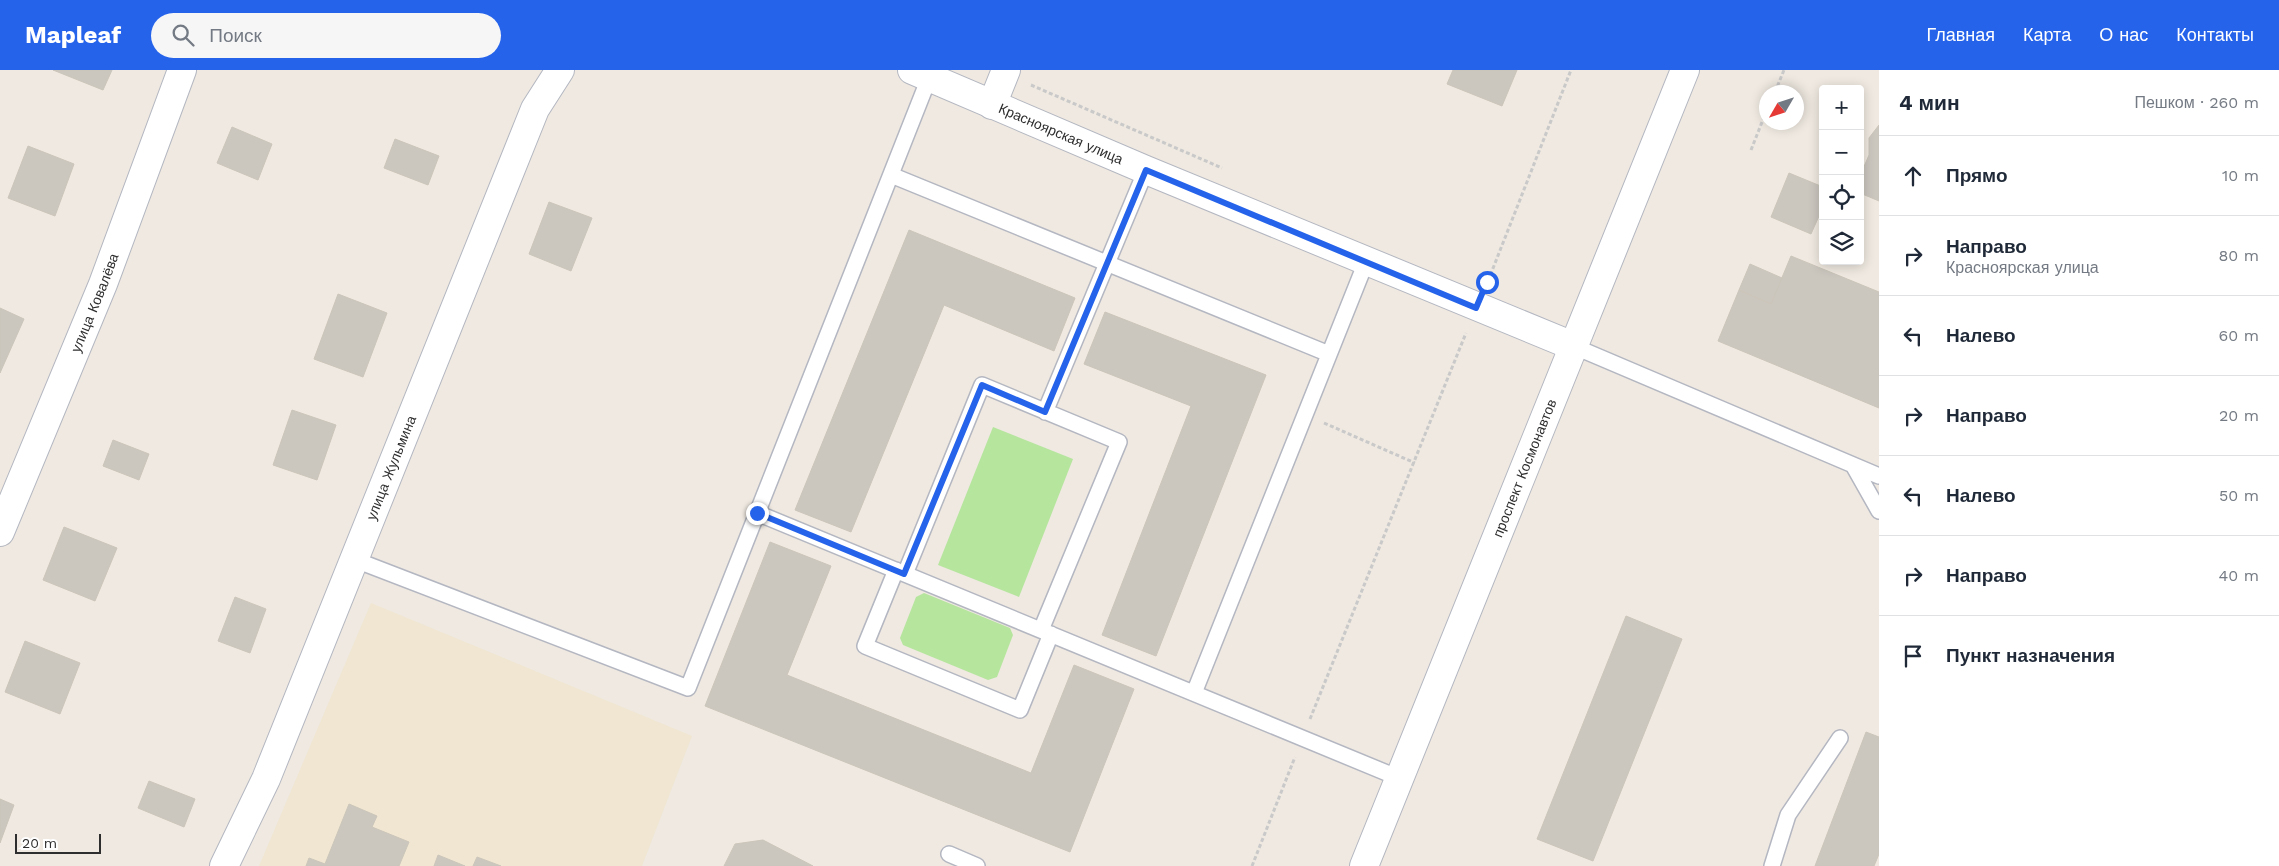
<!DOCTYPE html>
<html lang="ru">
<meta charset="utf-8">
<style>
body{margin:0;font-family:"Work Sans",sans-serif;background:#f6f6f7;color:#1f2937}
.controls{position:absolute;right:15px;top:15px;display:grid;overflow:hidden;border-radius:5px;box-shadow:0 2px 12px #0003}
.controls button{width:45px;height:45px;display:grid;place-items:center;padding:0;border:0;border-bottom:1px solid #e0e1e3;background:#fff;color:#1f2937;font:25px sans-serif}
.compass{position:absolute;left:1759px;top:15px;width:45px;height:45px;border-radius:50%;background:#fff;box-shadow:0 2px 12px #0003;rotate:231deg}
.scale{position:absolute;left:15px;bottom:12px;width:86px;box-sizing:border-box;padding-left:5px;border:2px solid #2e2e2e;border-top:0;font-size:14px;line-height:18px;white-space:nowrap;color:#2e2e2e;-webkit-text-stroke:4px #fff;paint-order:stroke}
.stop{position:absolute;width:15px;height:15px;margin:-11px;border:4px solid #2563eb;border-radius:50%;background:#fff}
.stop.end{background:#2563eb;border-color:#fff;box-shadow:0 1px 5px #0008}
.list{margin:0;padding:0;list-style:none}
h2{display:flex;justify-content:space-between;align-items:center;height:65px;margin:0;padding:0 20px;font-size:21px}
h2 small{font-size:16px;font-weight:400;color:#747a83}
.list li{display:grid;grid-template-columns:32px 1fr auto;gap:15px;align-items:center;box-sizing:border-box;height:80px;padding:0 20px;border-top:1px solid #e0e1e3}
.list b{display:block;font-size:19px;white-space:nowrap}
.list p{margin:0;font-size:16px;white-space:nowrap;color:#747a83}
.list em{font-size:16px;font-style:normal;color:#747a83}
.icon{flex:none;width:28px;height:28px;fill:none;stroke:currentColor;stroke-width:2;stroke-linecap:round;stroke-linejoin:round}
.map{position:relative;flex:none;width:1879px;height:796px;overflow:hidden}
header{display:flex;align-items:center;gap:30px;box-sizing:border-box;height:70px;padding:0 25px;background:#2563eb;color:#fff}
header strong{font-size:24px}
nav{display:flex;gap:28px;margin-inline-start:auto;font-size:18px}
.search{width:350px;height:45px;background:#f6f6f7;display:flex;align-items:center;gap:12px;box-sizing:border-box;padding:0 18px;border-radius:28px;color:#747a83;font-size:19px}
main{display:flex}
aside{flex:1;background:#fff}
.map>svg:first-child{display:block}
.education{fill:#f0e6d1}
.green{fill:#b6e59e}
.building{fill:#cbc7bf;stroke:#cbc5ba}
.lines{fill:none;stroke-linecap:round;stroke-linejoin:round}
.lane-casing{stroke:#b4b7c1;stroke-width:18}
.street-casing{stroke:#b4b7c1;stroke-width:30}
.secondary-casing{stroke:#b4b7c1;stroke-width:30}
.path{stroke:#c9c9c9;stroke-width:3;stroke-dasharray:4 2.5;stroke-linecap:butt}
.lane{stroke:#fff;stroke-width:15}
.street{stroke:#fff;stroke-width:28}
.secondary{stroke:#fff;stroke-width:28}
.route{stroke:#2563eb;stroke-width:6}
.labels{text-anchor:middle;stroke-width:4;stroke-linejoin:round;paint-order:stroke}
.street-label{font-size:14px;fill:#2e2e2e;stroke:#fff}
</style>
<header>
<strong>Mapleaf</strong>
<div class="search"><svg class="icon" aria-label="search" viewBox="0 0 24 24"><circle cx="10" cy="10" r="6"/><path d="M15 15l6 6"/></svg>Поиск</div>
<nav><a>Главная</a><a>Карта</a><a>О нас</a><a>Контакты</a></nav>
</header>
<main>
<div class="map">
<svg width="1879" height="796" viewBox="0 0 1879 796">
<rect width="100%" height="100%" fill="#efe9e1"/>
<!-- education -->
<path class="education" d="M371,533L692,666L642,796H259Z"/>
<!-- green -->
<path class="green" d="M993,357L1073,389L1019,527L938,495Z
M924,523L1010,558L1013,565L997,607L988,610L903,575L900,568L916,527Z"/>
<!-- building -->
<path class="building" d="M53,0H112L103,20Z
M1453,0H1517L1502,36L1447,14Z
M1879,55V131L1860,123V106L1869,85V68Z
M232,57L272,74L258,110L217,93Z
M395,69L439,86L428,115L384,98Z
M28,76L74,94L55,146L8,128Z
M1789,103L1823,117V137L1811,164L1771,147Z
M549,132L592,148L571,201L529,184Z
M909,160L1075,228L1054,281L944,235L851,462L795,440Z
M1791,186L1879,222V338L1718,271L1739,220L1771,234Z
M1750,194L1782,208L1771,234L1739,220Z
M338,224L387,243L363,307L314,289Z
M0,238L24,249L0,303Z
M1105,242L1266,305L1156,586L1102,565L1191,336L1084,294Z
M292,340L336,355L317,410L273,395Z
M113,370L149,384L139,410L103,396Z
M64,457L117,478L95,531L43,510Z
M770,472L831,496L787,605L1031,703L1074,595L1134,619L1070,782L705,636Z
M235,527L266,539L250,583L218,571Z
M1626,546L1682,569L1593,791L1537,769Z
M25,571L80,593L60,644L5,622Z
M1866,662L1879,667V784L1874,796H1815Z
M149,711L195,729L184,757L138,738Z
M0,729L14,735L0,773Z
M349,734L377,746L372,757L409,772L399,796H306L309,788L325,794Z
M763,770L813,796H724L735,774Z
M438,785L465,796H434Z
M477,787L501,796H473Z"/>
<g class="lines">
<defs>
<path id="lane" d="M891,105L1329,284
M1573,276L1879,406
M1045,342L1146,100
M1853,395L1879,441
M757,443L1399,708
M353,489L688,618L929,8
M896,500L865,576L1020,640L1051,564
M905,504L982,315L1119,372L1041,560
M1194,623L1366,192
M949,784L977,796
M1772,796L1788,745L1840,668"/>
<g id="street">
<path id="s1" d="M912,0L1146,100L1573,276"/>
<path d="M992,35L1006,0"/>
<path id="s2" d="M0,462L103,214L182,0"/>
<path id="s3" d="M224,796L266,709L535,39L560,0"/>
</g>
<g id="secondary">
<path id="s4" d="M1364,796L1685,0"/>
</g>
</defs>
<!-- lane casing -->
<use href="#lane" class="lane-casing"/>
<!-- street casing -->
<use href="#street" class="street-casing"/>
<!-- secondary casing -->
<use href="#secondary" class="secondary-casing"/>
<!-- path -->
<path class="path" d="M1031,15L1222,98
M1775,22L1784,0
M1751,80L1766,42
M1488,211L1571,0
M1324,353L1415,393
M1310,649L1466,263
M1252,796L1295,687"/>
<!-- lane -->
<use href="#lane" class="lane"/>
<!-- street -->
<use href="#street" class="street"/>
<!-- secondary -->
<use href="#secondary" class="secondary"/>
</g>
<g class="lines">
<!-- route -->
<path class="route" d="M757,443L904,504L982,315L1045,342L1146,100L1476,238L1487,212"/>
</g>
<g class="labels">
<!-- street labels -->
<g class="street-label">
<text dy="5" stroke="none"><textPath href="#s1" startOffset="162">Красноярская улица</textPath></text>
<text dy="5" stroke="none"><textPath href="#s2" startOffset="248">улица Ковалёва</textPath></text>
<text dy="5" stroke="none"><textPath href="#s3" startOffset="432">улица Жульмина</textPath></text>
<text dy="5" stroke="none"><textPath href="#s4" startOffset="429">проспект Космонавтов</textPath></text>
</g>
</g>
</svg>
<div class="controls">
<button>+</button>
<button>−</button>
<button><svg class="icon" aria-label="locate" viewBox="0 0 24 24"><circle cx="12" cy="12" r="6"/><path d="M12 2v4M12 18v4M2 12h4M18 12h4"/></svg></button>
<button><svg class="icon" aria-label="layers" viewBox="0 0 24 24"><path d="M12 4l9 5-9 5-9-5zM3 14l9 5 9-5"/></svg></button>
</div>
<svg class="compass" viewBox="-18 -18 36 36"><path d="M0-13l5 13h-10z" fill="#e53935"/><path d="M0 13l5-13h-10z" fill="#747a83"/></svg>
<div class="scale">20 m</div>
<div class="stop" style="left:1487px;top:212px"></div>
<div class="stop end" style="left:757px;top:443px"></div>
</div>
<aside>
<h2>4 мин<small>Пешком · 260 m</small></h2>
<ul class="list">
<li><svg class="icon" aria-label="ahead" viewBox="0 0 24 24"><path d="M12 20V5M6 11l6-6 6 6"/></svg><div><b>Прямо</b></div><em>10 m</em></li>
<li><svg class="icon" aria-label="right" viewBox="0 0 24 24"><path d="M7 20v-9h11M14 6l5 5-5 5"/></svg><div><b>Направо</b><p>Красноярская улица</p></div><em>80 m</em></li>
<li><svg class="icon" aria-label="left" viewBox="0 0 24 24"><path d="M17 20v-9H6M10 6l-5 5 5 5"/></svg><div><b>Налево</b></div><em>60 m</em></li>
<li><svg class="icon" aria-label="right" viewBox="0 0 24 24"><path d="M7 20v-9h11M14 6l5 5-5 5"/></svg><div><b>Направо</b></div><em>20 m</em></li>
<li><svg class="icon" aria-label="left" viewBox="0 0 24 24"><path d="M17 20v-9H6M10 6l-5 5 5 5"/></svg><div><b>Налево</b></div><em>50 m</em></li>
<li><svg class="icon" aria-label="right" viewBox="0 0 24 24"><path d="M7 20v-9h11M14 6l5 5-5 5"/></svg><div><b>Направо</b></div><em>40 m</em></li>
<li><svg class="icon" aria-label="arrive" viewBox="0 0 24 24"><path d="M6 21V4h12l-3 4 3 4H6"/></svg><div><b>Пункт назначения</b></div></li>
</ul>
</aside>
</main>
